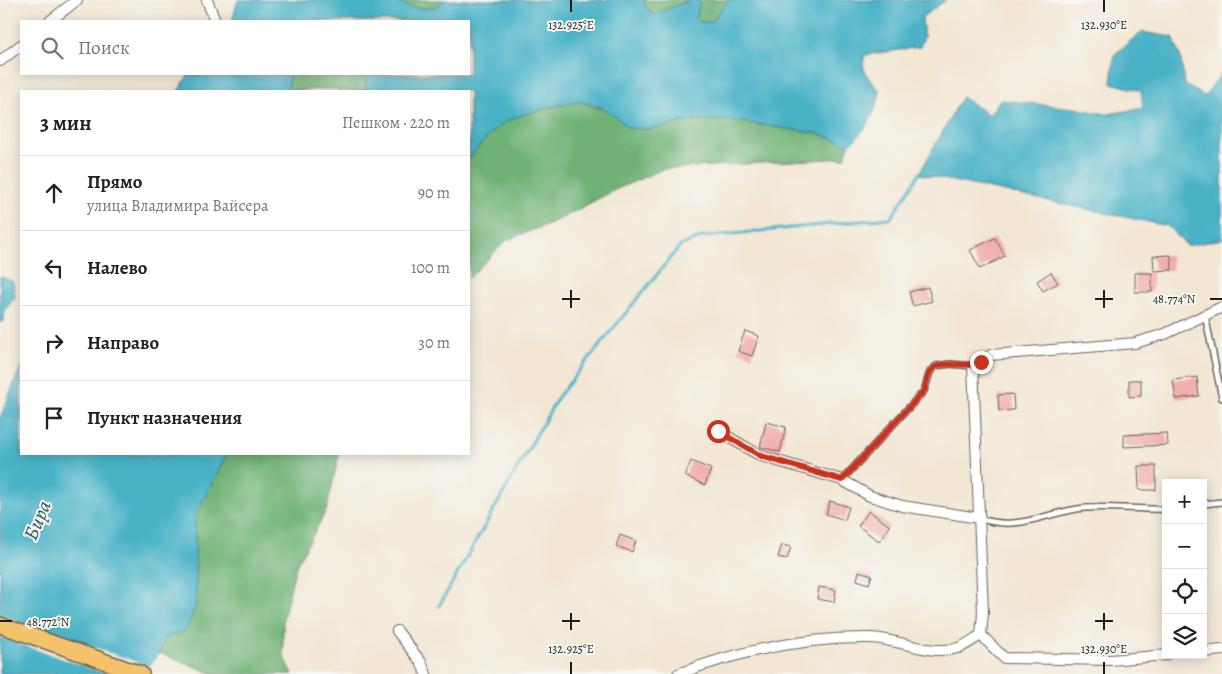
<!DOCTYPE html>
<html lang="ru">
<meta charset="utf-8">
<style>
body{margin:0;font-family:Alegreya,serif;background:#f2f2f2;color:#222}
.controls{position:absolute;right:15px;bottom:15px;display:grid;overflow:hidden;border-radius:0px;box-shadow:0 2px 12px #0003}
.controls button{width:45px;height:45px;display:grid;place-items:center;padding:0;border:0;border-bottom:1px solid #e0e0e0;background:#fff;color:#222;font:25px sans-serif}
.stop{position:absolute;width:15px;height:15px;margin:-11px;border:4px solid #c8321e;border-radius:50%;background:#fff}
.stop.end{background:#c8321e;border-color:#fff;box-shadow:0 1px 5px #0008}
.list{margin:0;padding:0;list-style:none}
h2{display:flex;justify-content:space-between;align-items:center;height:65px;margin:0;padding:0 20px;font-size:21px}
h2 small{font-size:16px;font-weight:400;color:#767676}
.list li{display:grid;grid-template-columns:32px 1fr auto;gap:15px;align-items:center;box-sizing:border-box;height:75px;padding:0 20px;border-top:1px solid #e0e0e0}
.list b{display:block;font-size:19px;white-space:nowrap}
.list p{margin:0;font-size:16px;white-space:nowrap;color:#767676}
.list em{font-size:16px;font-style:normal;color:#767676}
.icon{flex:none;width:28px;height:28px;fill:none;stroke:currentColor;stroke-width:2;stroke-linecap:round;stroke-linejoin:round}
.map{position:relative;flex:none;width:1222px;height:674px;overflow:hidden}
.search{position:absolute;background:#fff;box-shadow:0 2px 12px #0003;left:20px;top:20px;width:450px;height:55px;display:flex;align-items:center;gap:12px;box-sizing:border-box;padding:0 18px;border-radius:0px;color:#767676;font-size:19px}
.panel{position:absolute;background:#fff;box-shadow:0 2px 12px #0003;left:20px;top:90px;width:450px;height:365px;border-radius:0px}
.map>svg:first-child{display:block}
.forest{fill:#70b276;stroke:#466749}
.water{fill:#49b2c7;stroke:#326772}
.pier{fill:#f3e7d4}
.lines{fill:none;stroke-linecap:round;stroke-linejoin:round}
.stream{stroke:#49b2c7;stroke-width:3}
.building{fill:#f2aeab}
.lane-casing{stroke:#67635c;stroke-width:8}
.street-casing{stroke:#67635c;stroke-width:12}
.primary-casing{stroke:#67635c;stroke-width:18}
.lane{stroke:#fff;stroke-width:5}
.street{stroke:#fff;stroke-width:10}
.primary{stroke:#f3c26a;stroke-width:15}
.route{stroke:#c8321e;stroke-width:6}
.ticks{fill:none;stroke:#1c1c1c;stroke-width:2}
.labels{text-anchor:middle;stroke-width:4;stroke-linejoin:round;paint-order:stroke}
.water-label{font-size:20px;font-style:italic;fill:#2e5860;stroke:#f6f6f2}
.ticks-label{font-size:12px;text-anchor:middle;fill:#1c1c1c;stroke:#f6f6f2;stroke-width:4;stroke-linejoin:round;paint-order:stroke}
</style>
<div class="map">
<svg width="1222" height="674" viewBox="0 0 1222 674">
<rect width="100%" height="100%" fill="#f6f6f2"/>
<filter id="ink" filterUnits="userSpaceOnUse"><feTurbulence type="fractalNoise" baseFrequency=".02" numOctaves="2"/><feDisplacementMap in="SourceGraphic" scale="10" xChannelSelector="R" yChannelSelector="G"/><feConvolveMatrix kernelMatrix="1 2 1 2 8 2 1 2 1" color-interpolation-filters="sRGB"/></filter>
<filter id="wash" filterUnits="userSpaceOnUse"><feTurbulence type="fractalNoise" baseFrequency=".0096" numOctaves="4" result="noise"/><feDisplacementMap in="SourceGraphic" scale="20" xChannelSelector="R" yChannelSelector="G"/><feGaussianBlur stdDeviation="1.12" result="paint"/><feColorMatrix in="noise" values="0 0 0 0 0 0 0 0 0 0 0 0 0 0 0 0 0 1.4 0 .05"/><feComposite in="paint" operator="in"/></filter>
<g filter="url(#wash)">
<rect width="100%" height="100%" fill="#f3e7d4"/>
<!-- forest -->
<path class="forest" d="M393,0H444L434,8L406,7Z
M644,0H688L668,11L652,14L645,6Z
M697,0H729L711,22H700L696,18L700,3Z
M290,74H366V91H339L337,89C321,88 305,91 288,91Z
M581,102L611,112L628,128L650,129L694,120H728L817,133L849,145L845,158L663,169L617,189L556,221L507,240L469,278V159C475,151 482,142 489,135C512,111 550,108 581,102Z
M227,454H339L327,509L296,566L283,619V653L293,674H214L159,653L166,638L186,630L196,606L195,517Z"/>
<!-- water -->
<path class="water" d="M238,0H393C406,7 433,15 444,0H644L645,6L652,14C668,11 682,0 697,0L700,3L696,18L700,22H711L729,0H946L922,17L924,37L920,47L865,55C860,71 869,79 880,91C876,113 867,130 849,145L817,133L728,120H694L650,129L628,128C615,115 600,104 581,102C570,100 518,115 507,121C491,131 480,145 469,159V91H366V74H469V21H232Z
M1141,32L1173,37L1180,55L1185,85L1205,96L1222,72V239L1187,246L1168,226L919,174L962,97L989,115L1000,100L1074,108L1108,114L1143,108L1141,91L1111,83L1114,55Z
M189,74H290L288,91H178Z
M0,276L13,282L15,297L5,310L4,321L0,323Z
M21,366V454H227L195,517L196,606L186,630L166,638L159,653L143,674H0V418Z"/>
<!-- pier -->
<path class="pier" d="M0,615L151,667L146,674H107L0,637Z"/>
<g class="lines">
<!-- stream -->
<path class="stream" d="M439,606L558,397L680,246L702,237L891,218L919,174"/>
</g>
<g id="blocks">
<!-- building -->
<path class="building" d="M995,238L1005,256L980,269L970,250Z
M1171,255L1172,270L1154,271L1153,256Z
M1051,272L1058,283L1043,291L1037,281Z
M1135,273H1152V292H1135Z
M928,287L932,301L913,306L909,292Z
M745,331L759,336L752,356L738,351Z
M1197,377L1199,396L1176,399L1173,380Z
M1129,380H1141V396L1129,397Z
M1013,394L1014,410L999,411L998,395Z
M766,422L786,427L780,452L760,447Z
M1167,433L1168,445L1124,447V435Z
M691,461L711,469L705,485L685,476Z
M1138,466H1156V490H1139Z
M830,501L849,507L845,520L826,514Z
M869,511L890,526L879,541L858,526Z
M620,535L636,541L632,552L616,546Z
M782,545L791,547L787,559L778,557Z
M859,571L872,575L869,584L857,580Z
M819,587L836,590L834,602L817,599Z"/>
</g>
</g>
<g filter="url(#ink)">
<use href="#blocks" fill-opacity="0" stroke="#67635c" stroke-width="1"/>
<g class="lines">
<defs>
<path id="lane" d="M1205,315L1222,398
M842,480L924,391L930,372L936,366L950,364L973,366
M1203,504L1222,502
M979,518C1019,533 1048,511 1085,508C1111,506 1139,510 1166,509"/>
<path id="street" d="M207,0L215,21
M50,21L77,0
M0,61L21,45
M718,431L761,456L842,480L870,496L902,506L979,518
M397,631L421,662L426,674
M981,635L1004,658L1111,660L1166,655
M1203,652L1222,650
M678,674C739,651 806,637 871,638C900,639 928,656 958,648C965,646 974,639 981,635L983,613L973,366L991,355L1135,343L1165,334L1222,307"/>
<path id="primary" d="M0,625L141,674"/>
</defs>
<!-- lane casing -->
<use href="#lane" class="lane-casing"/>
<!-- street casing -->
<use href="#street" class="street-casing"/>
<!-- primary casing -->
<use href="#primary" class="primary-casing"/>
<!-- lane -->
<use href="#lane" class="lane"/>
<!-- street -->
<use href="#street" class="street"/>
<!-- primary -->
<use href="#primary" class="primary"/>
</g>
</g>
<g class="lines" filter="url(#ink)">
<!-- route -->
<path class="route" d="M718,431L761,456L842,480L924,391C926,386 927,377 930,372C939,357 967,370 981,362"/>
</g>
<!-- ticks -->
<path class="ticks" d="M571,0V12M1104,0V12M571,290V308M1104,290V308M562,299H580M1095,299H1113M1210,299H1222M571,613V630M1104,613V630M0,621H12M562,621H580M1095,621H1113M571,662V674M1104,662V674"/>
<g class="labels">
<!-- water labels -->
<g class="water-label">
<text transform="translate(37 520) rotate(-67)" y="7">Бира</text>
</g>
</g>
<g class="ticks-label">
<text x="571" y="29">132.925°E</text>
<text x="1104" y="29">132.930°E</text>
<text x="1174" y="303">48.774°N</text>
<text x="48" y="626">48.772°N</text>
<text x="571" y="653">132.925°E</text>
<text x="1104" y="653">132.930°E</text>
</g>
</svg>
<div class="controls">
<button>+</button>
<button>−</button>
<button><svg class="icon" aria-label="locate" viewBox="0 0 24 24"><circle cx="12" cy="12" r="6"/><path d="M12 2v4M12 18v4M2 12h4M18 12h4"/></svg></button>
<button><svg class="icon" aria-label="layers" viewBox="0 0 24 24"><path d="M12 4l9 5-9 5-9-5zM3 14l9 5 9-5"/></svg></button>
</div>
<div class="stop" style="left:718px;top:431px"></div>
<div class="stop end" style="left:981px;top:362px"></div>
<div class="search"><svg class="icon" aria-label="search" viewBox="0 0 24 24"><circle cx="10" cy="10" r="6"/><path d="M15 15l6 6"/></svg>Поиск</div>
<section class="panel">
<h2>3 мин<small>Пешком · 220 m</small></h2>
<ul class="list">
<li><svg class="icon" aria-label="ahead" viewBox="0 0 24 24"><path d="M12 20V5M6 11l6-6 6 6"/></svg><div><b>Прямо</b><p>улица Владимира Вайсера</p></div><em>90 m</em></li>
<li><svg class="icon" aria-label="left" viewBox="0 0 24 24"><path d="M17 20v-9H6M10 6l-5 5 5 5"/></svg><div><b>Налево</b></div><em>100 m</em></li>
<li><svg class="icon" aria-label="right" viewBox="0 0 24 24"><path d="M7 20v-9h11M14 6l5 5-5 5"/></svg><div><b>Направо</b></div><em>30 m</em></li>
<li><svg class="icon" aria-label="arrive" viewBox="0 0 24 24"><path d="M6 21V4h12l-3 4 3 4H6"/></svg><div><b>Пункт назначения</b></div></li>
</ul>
</section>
</div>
